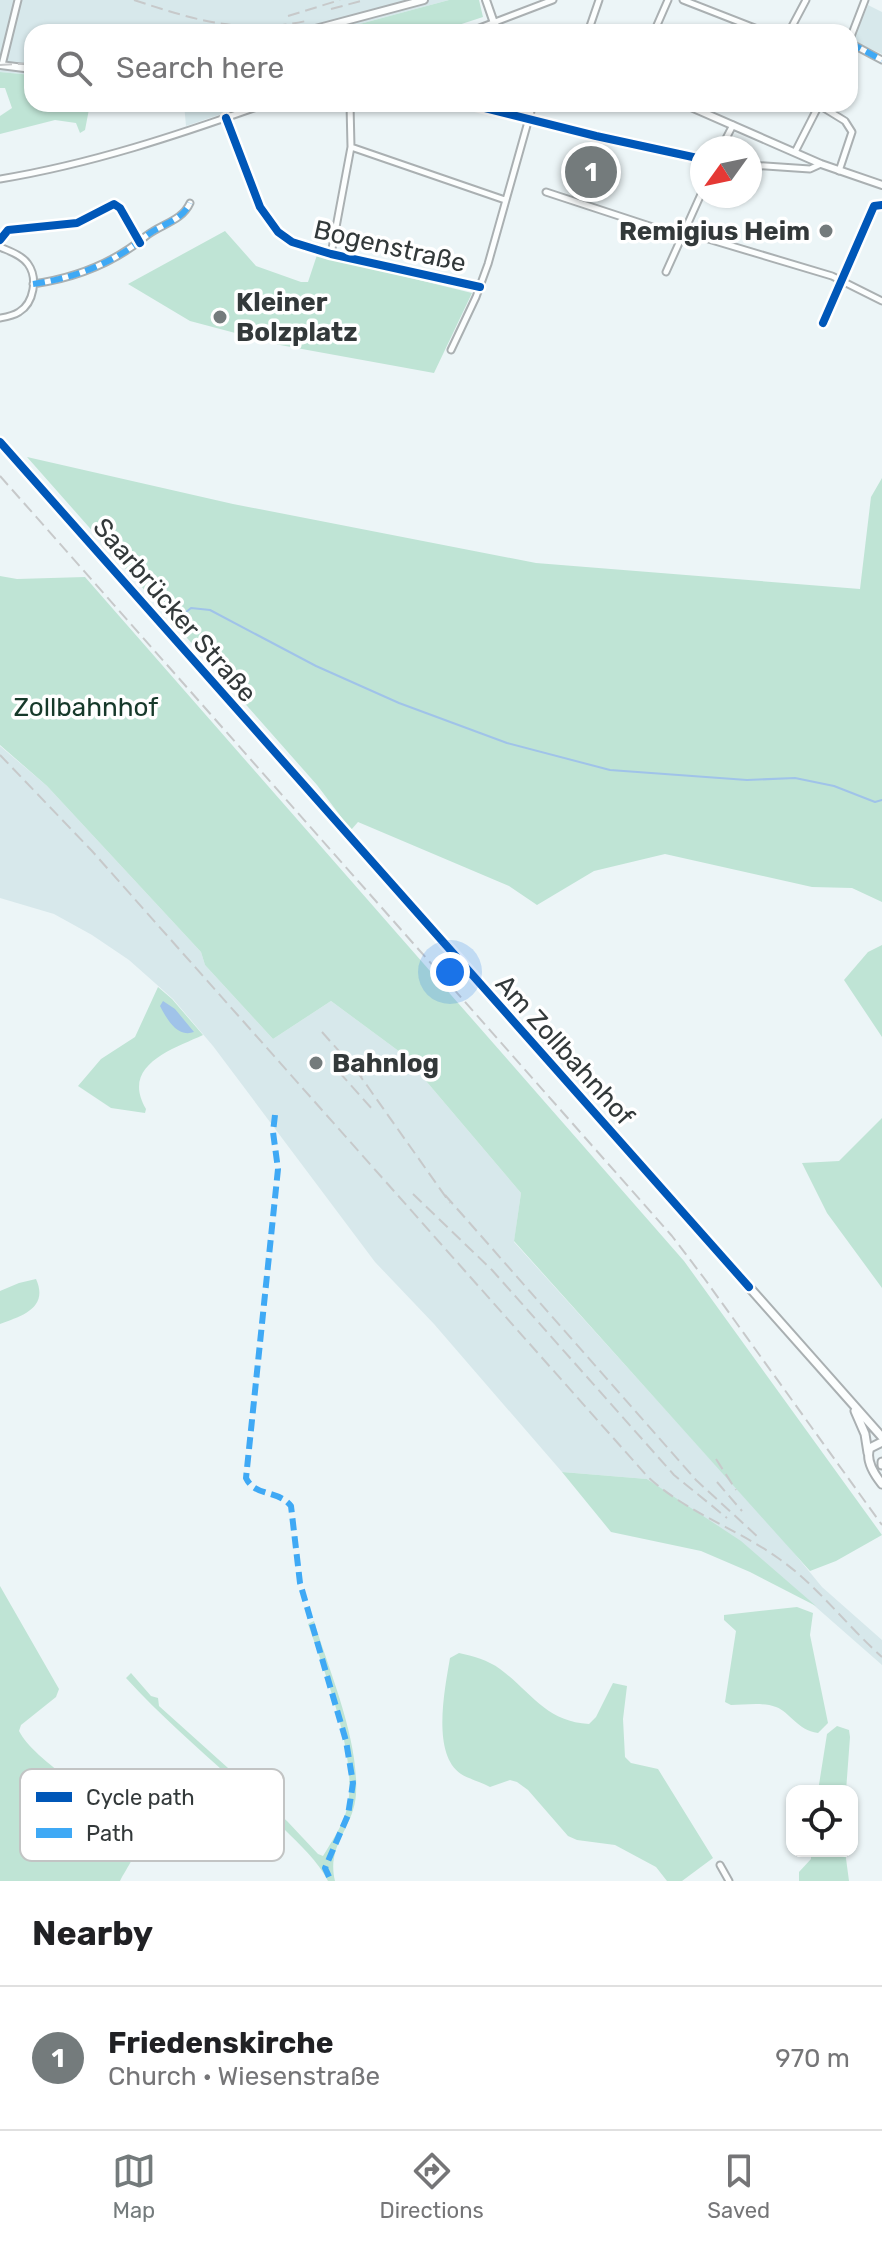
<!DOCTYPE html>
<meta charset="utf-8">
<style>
body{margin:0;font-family:Rubik,sans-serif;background:#f6f6f6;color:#202124}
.controls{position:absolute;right:24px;bottom:24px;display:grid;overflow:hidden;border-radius:16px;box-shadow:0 2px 6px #0004}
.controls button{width:72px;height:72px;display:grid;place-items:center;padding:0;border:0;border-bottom:2px solid #e0e0e0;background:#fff;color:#202124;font:40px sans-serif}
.compass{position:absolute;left:690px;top:136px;width:72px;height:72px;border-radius:50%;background:#fff;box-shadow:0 2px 6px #0004;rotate:237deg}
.you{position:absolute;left:450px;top:972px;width:28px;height:28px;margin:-20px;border:6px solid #fff;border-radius:50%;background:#1a73e8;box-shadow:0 0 0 12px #1a73e833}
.badge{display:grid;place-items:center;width:52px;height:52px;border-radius:50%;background:#747b7c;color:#fff;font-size:26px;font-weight:700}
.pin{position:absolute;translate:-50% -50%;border:4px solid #fff;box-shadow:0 2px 8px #0006}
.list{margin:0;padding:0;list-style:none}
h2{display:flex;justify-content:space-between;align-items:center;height:104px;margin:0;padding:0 32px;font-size:34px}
h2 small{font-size:26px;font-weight:400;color:#757577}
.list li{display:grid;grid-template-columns:52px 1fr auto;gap:24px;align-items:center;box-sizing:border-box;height:144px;padding:0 32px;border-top:2px solid #e0e0e0}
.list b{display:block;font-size:30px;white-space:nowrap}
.list p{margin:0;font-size:26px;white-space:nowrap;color:#757577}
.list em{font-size:26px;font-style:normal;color:#757577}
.icon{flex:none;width:44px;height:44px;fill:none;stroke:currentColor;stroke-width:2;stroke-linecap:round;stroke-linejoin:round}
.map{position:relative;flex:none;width:882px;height:1881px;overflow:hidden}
.search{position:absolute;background:#fff;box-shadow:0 2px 6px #0004;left:24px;right:24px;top:24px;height:88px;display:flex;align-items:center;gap:20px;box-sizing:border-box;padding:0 28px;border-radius:24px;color:#757577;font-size:30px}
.sheet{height:248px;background:#fff}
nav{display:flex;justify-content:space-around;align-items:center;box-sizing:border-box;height:112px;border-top:2px solid #e0e0e0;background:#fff;font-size:22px;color:#757577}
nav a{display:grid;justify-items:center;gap:4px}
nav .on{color:#747b7c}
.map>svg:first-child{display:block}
.built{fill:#d7e8eb}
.green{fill:#bfe4d5}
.water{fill:#a0c3e9}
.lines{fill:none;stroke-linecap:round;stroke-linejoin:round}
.stream{stroke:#a0c3e9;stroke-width:2}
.minor-casing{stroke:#aab0b2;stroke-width:9}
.tertiary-casing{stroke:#aab0b2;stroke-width:10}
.secondary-casing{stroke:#aab0b2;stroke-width:11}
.minor{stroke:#fcfefe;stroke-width:5}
.tertiary{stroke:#fcfefe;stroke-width:6}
.secondary{stroke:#fcfefe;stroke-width:7}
.rail{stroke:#c7c9ca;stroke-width:2;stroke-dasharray:12 6;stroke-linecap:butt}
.quiet{stroke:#3fa9f5;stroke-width:6;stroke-dasharray:12 6;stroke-linecap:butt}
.cycleway-casing{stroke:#fff;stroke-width:13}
.cycleway{stroke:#0057b8;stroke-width:8}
.poi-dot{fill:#747b7c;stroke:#fff;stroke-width:3}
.labels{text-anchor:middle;stroke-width:7;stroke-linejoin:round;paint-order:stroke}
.poi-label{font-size:26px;font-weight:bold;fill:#33393a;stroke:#fff;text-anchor:start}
.street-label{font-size:26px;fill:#33393a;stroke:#fff}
.park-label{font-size:26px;fill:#16392a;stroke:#fff}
.key{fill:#fff;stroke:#c2c4c4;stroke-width:2}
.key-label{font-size:22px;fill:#33393a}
</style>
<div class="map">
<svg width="882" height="1881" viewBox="0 0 882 1881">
<rect width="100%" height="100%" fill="#ecf5f7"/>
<!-- built -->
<path class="built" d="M0,0H449L330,32H32V75L0,72Z
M868,5L882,12V54L853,41Z
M184,104H251L186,126Z
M0,746L47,786L201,952L205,965L273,1039L331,1001L404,1055L521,1193L514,1242L785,1542L822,1587L882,1640V1665L784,1579L647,1479L562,1472L434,1324L375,1262L213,1046L173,999L129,960L92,935L54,914L0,898Z"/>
<!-- green -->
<path class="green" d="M449,0H479L483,17L437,32H330Z
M0,72L32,75V104H90L85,130L80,133L76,123L55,120L0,134V116L12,108L5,88H0Z
M225,231L256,266L301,282H308L317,255L472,293L434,373L280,345L190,321L128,284Z
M27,457L233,504L536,563L860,589L871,497L882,478V902L852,888L812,887L665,854L594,871L537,905L509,886L358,822L351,830L317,785Z
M0,576L17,579L85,577L684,1261L882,1535L836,1561L810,1571L514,1241L521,1193L404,1055L331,1001L273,1039L205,965L201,952L47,786L0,745Z
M882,945V1037L844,980L868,952Z
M158,987L172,999L203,1035C173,1049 120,1065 146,1109L145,1113L111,1108L78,1086L101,1059L135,1037Z
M882,1118V1288L827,1213L802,1163L839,1161Z
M36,1279C49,1308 22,1316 0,1324V1291L19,1283Z
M562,1472L647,1479L741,1541L816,1606L750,1572L701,1551L611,1532Z
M0,1586L59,1689L56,1697L21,1725L19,1731C35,1762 107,1804 138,1825C146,1843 128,1865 120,1881H0Z
M797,1607L813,1613L810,1635L828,1723L818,1733C797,1730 790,1712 776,1707C763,1702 744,1705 731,1705L725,1702L736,1631L724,1620V1615Z
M314,1621C330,1674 359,1739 356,1794C354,1828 326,1845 335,1881H328C318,1861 300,1845 284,1829C233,1776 175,1732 126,1678L131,1673L151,1696L158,1698L159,1706L287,1821L318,1854L323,1856C331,1843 342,1826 346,1812C361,1763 324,1671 308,1624Z
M459,1653C473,1656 488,1660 500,1669C531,1692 546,1722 589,1724L596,1717L613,1683L627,1686L623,1719L625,1757L631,1763L658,1769L713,1858L682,1881H667L656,1867L615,1845L577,1840L568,1836L528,1790L517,1782L510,1780L490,1787C481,1782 469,1779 461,1774C431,1754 445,1688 450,1658Z
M837,1726L849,1730L850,1737L846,1791H818L827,1734Z
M811,1851H845L849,1881H799V1872L811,1859Z"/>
<!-- water -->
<path class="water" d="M163,1001L175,1009L194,1032C177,1038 167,1019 160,1006Z"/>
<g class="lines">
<!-- stream -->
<path class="stream" d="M173,623L191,608L210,610L316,666L399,703L507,743L610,770L747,780L795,778L834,786L875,802L882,800"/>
<defs>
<path id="minor" d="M683,0L765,32
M469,32L553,0
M588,32L599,0
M654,32L668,0
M789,32L806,0
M850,39L865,0
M850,43L882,60
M2,65L18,0
M469,104L596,136L702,159
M819,105L845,121L852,132L839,171
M226,118L260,207L278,232L292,242L331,254L480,287
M351,147L505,200
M721,148L733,125
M795,152L819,105
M750,165L810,169L821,164
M0,179C91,164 178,135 265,104
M546,192L683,237
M685,232L832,276L882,301
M0,240L8,230L77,223L114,204L120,208L140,243
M0,247C9,251 22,255 28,264C38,278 34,303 19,312C13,316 6,317 0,318
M331,254L351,147L350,104
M666,272L702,192
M33,284C75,278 114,263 146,236C161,224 182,221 190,203
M823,323L874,206L882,205
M451,350L476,297L488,264L533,104
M720,1865L729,1881"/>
<path id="tertiary" d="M486,0L494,23L501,32
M304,32L424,0
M0,65L32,69
M684,104L821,164L882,185"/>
<path id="secondary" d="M0,442L882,1437
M855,1411L865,1434L868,1453
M882,1442L870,1448C865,1460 874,1474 882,1484
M882,1462V1465"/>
</defs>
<!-- minor casing -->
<use href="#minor" class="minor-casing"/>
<!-- tertiary casing -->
<use href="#tertiary" class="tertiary-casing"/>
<!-- secondary casing -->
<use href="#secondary" class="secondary-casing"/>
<!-- minor -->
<use href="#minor" class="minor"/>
<!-- tertiary -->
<use href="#tertiary" class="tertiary"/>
<!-- secondary -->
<use href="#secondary" class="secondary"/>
<!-- rail -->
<path class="rail" d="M134,0C195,20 242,35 306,21
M331,9L365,0
M288,16L340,0
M0,65L32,63
M0,476L672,1236L704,1278L882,1525
M0,755L92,851L647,1476C685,1512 736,1528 778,1558C818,1586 846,1625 882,1657
M322,1032L362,1077
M356,1070L450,1203
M339,1072L373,1110
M413,1194L492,1270L674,1475L727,1518
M445,1195L696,1480L758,1537
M716,1459L736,1490
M717,1482L742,1511"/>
<!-- quiet -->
<path class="quiet" d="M850,43L882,60
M33,284C75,278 114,263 146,236C161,224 182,221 190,203
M275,1115L273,1132L278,1169L246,1478C255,1497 279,1490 291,1506L300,1583L346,1741L353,1783L348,1815L325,1868L331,1881"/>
<defs>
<path id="cycleway" d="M469,104L596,136L702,159
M226,118L260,207L278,232L292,242L331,254L480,287
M0,240L8,230L77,223L114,204L120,208L140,243
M823,323L874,206L882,205
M0,442L749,1287"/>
</defs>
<!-- cycleway casing -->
<use href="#cycleway" class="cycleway-casing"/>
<!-- cycleway -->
<use href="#cycleway" class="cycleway"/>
</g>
<!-- markers -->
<g class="poi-dot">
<circle cx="826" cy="231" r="8"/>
<circle cx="220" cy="317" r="8"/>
<circle cx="316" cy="1063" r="8"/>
</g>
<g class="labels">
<!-- poi labels -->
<g class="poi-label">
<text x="810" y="240" text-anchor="end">Remigius Heim</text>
<text x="236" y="311">Kleiner<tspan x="236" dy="30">Bolzplatz</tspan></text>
<text x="332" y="1072">Bahnlog</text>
</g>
<!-- street labels -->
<g class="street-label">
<text transform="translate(390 246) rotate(13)" y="9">Bogenstraße</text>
<text transform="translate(175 610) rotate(49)" y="9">Saarbrücker Straße</text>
<text transform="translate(565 1050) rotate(48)" y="9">Am Zollbahnhof</text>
</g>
<!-- park labels -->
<g class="park-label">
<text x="86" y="716">Zollbahnhof</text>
</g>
</g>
<!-- legend -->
<rect x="20" y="1769" width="264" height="92" rx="12" class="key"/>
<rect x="36" y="1792" width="36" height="10" fill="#0057b8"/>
<rect x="36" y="1828" width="36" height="10" fill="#3fa9f5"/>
<g class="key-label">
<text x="86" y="1805">Cycle path</text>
<text x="86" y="1841">Path</text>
</g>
</svg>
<div class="controls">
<button><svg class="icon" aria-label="locate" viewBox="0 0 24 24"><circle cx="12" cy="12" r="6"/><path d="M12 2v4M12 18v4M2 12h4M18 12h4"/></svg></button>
</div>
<svg class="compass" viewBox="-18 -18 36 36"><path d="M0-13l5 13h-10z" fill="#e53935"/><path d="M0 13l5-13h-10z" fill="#757577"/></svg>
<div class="you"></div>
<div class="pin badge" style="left:591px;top:172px">1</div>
<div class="search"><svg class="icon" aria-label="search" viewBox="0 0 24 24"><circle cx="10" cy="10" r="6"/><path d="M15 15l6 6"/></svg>Search here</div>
</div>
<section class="sheet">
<h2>Nearby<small></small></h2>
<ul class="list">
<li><span class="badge">1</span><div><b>Friedenskirche</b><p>Church · Wiesenstraße</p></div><em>970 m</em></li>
</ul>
</section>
<nav>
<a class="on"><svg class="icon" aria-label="map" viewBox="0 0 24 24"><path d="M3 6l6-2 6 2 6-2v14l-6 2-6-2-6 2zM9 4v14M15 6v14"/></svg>Map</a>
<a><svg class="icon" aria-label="directions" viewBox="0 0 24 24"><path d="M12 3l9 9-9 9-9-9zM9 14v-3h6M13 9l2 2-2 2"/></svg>Directions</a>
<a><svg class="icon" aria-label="saved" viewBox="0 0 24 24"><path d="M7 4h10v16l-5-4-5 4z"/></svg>Saved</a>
</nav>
